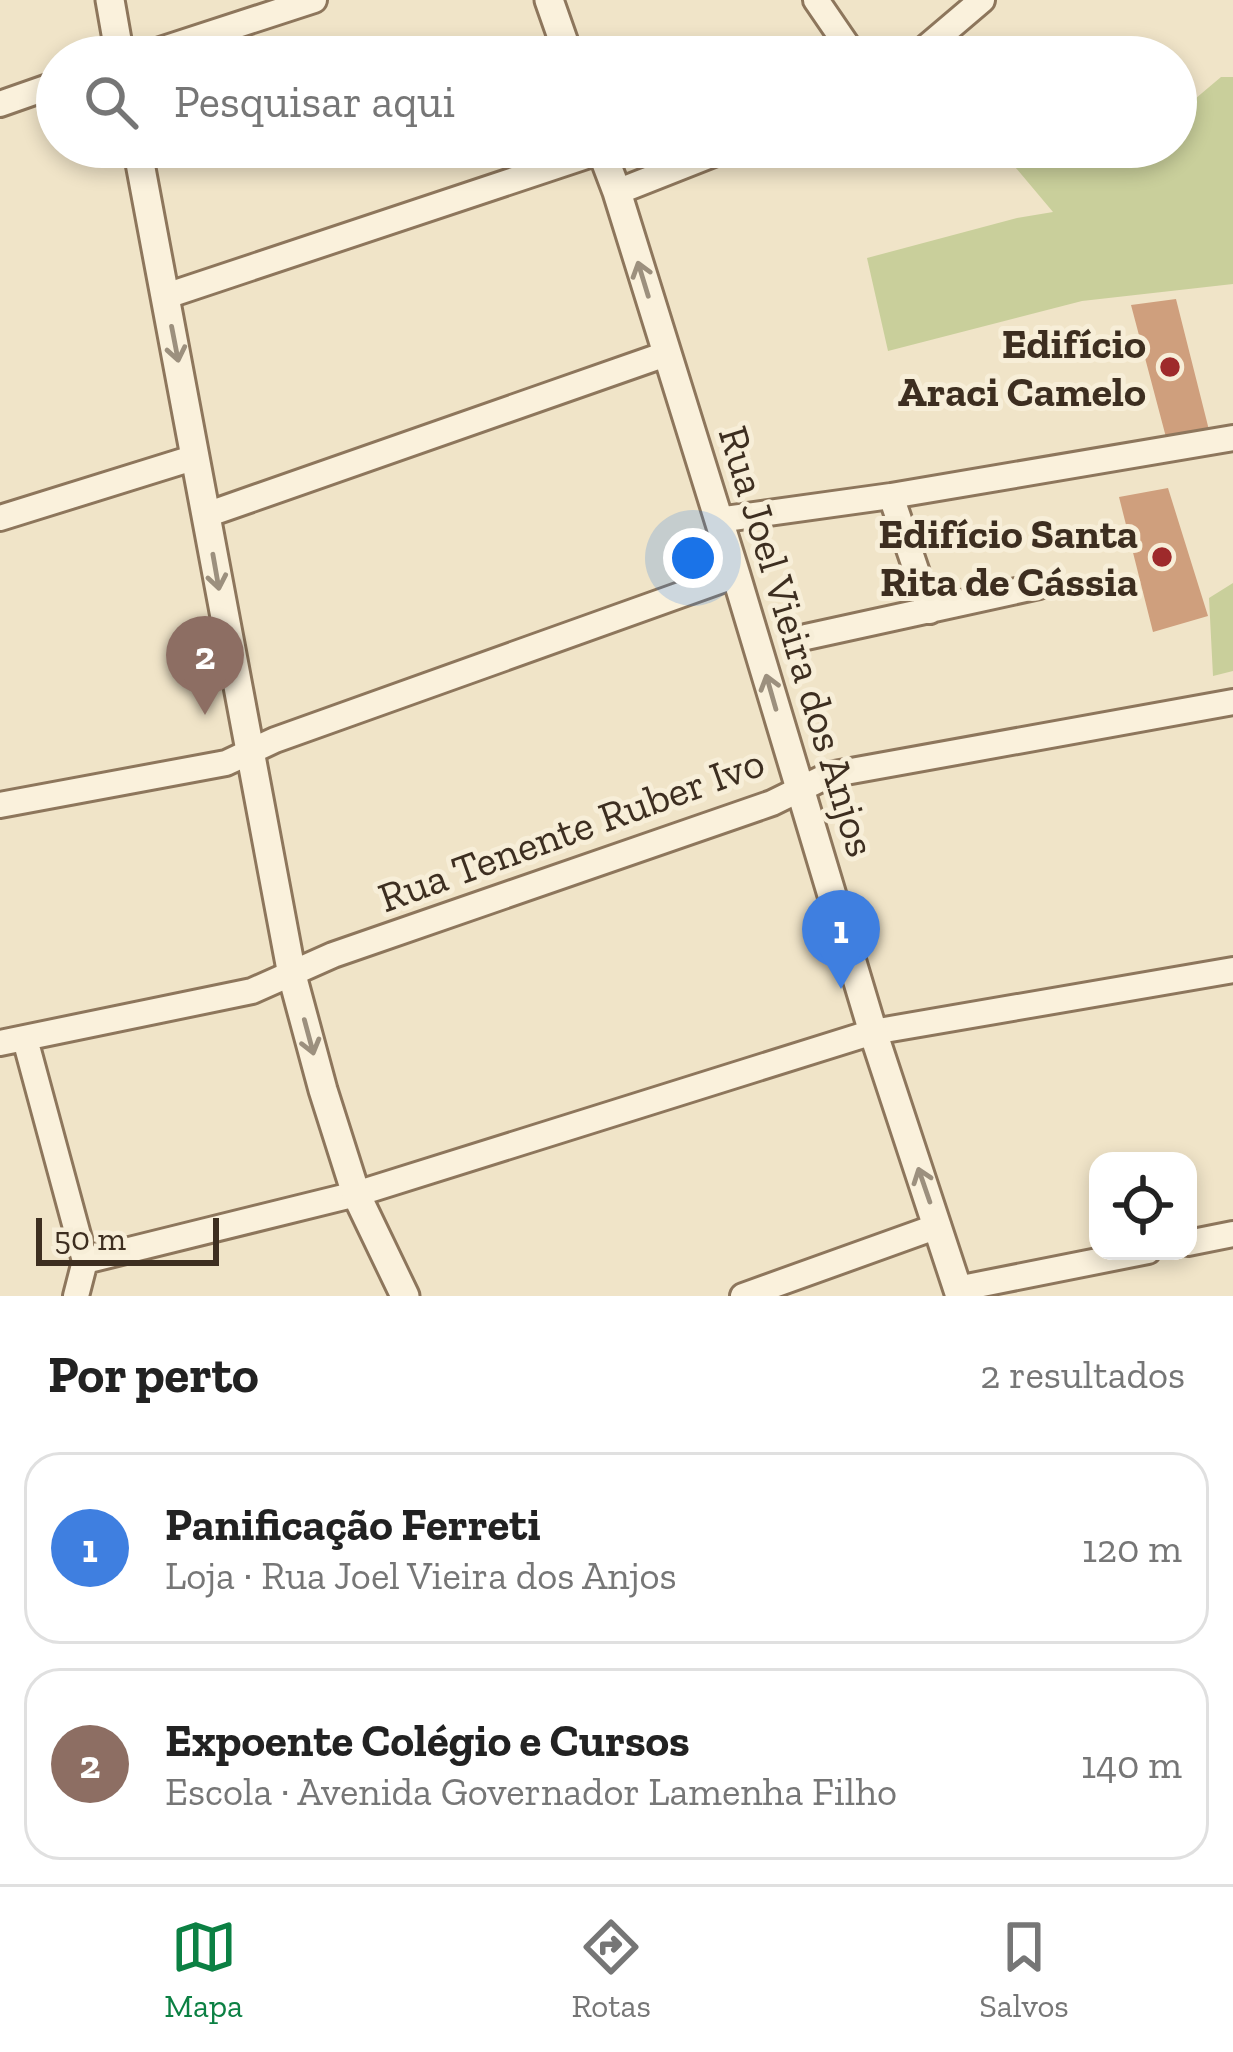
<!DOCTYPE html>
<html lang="pt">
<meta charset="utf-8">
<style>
body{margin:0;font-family:"Zilla Slab",serif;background:#f2f2f2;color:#222}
.controls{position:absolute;right:36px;bottom:36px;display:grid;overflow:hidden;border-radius:24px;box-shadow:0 6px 18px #0003}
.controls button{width:108px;height:108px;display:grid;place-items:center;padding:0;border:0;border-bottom:3px solid #e0e0e0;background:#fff;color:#222;font:60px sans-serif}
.scale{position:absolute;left:36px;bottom:30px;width:183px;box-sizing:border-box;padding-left:12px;border:6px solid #3d2e20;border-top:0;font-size:33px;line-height:42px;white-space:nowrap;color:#3d2e20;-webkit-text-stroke:9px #f7eed8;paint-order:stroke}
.you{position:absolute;left:693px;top:558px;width:42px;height:42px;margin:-30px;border:9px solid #fff;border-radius:50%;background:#1a73e8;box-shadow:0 0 0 18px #1a73e833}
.badge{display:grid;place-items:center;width:78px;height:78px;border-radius:50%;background:#0b8043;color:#fff;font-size:39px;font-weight:700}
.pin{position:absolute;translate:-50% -99px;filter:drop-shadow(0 3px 6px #0008)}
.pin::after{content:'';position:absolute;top:63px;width:42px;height:36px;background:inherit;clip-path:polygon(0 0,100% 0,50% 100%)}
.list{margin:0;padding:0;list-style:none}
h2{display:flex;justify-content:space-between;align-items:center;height:156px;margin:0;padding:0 48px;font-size:51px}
h2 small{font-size:39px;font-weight:400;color:#767676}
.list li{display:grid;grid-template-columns:78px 1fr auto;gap:36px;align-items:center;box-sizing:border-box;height:192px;margin:0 24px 24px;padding:0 24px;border:3px solid #e0e0e0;border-radius:36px}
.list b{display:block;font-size:45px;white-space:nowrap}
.list p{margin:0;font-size:39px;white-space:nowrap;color:#767676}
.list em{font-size:39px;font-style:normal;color:#767676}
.icon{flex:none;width:66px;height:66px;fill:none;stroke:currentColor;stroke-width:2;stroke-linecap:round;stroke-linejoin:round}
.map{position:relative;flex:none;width:1233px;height:1296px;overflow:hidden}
.search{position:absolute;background:#fff;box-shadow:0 6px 18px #0003;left:36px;right:36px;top:36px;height:132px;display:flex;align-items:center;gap:30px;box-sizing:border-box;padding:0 42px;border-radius:66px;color:#767676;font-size:45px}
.sheet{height:588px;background:#fff}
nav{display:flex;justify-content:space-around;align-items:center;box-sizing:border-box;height:168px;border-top:3px solid #e0e0e0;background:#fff;font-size:33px;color:#767676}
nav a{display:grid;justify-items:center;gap:6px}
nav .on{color:#0b8043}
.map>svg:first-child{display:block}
.green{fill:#c9cf9b}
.building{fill:#cf9f7d}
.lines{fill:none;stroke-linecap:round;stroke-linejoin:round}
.minor-casing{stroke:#8d765c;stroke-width:30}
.tertiary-casing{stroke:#8d765c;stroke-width:33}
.minor{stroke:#faf1dc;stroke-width:24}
.tertiary{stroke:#faf1dc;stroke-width:27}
.oneway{stroke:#9c907e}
.poi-dot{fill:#9e2a2b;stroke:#f7eed8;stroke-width:4.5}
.labels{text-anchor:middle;stroke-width:10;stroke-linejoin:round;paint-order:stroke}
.poi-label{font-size:42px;font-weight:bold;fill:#3d2e20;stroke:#f7eed8;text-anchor:end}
.street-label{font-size:42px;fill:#3d2e20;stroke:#f7eed8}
</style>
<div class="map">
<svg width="1233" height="1296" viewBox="0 0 1233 1296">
<rect width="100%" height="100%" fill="#f0e4c8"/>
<!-- green -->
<path class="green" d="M1221,77H1233V284L1082,301L888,351L867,258L1017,218L1053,212L1000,149L1176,147V115Z
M1233,583V671L1213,676L1209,598Z"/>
<!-- building -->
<path class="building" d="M1176,299L1209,430L1167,441L1131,305Z
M1168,488L1208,616L1153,632L1119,497Z"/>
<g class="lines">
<defs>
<path id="minor" d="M816,0L855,57
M139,57L314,0
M915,57L982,0
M0,104L57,84
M617,192L731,147
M166,296L601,151
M891,496L930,611
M206,515L666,354
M0,518L196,457
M718,520L891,496L1233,438
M806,637L1039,586
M0,805L226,763L275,740L736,575
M25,1039L85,1261L76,1296
M0,1043L252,991L333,955L772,803L829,775L1233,702
M1188,1243L1233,1234
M85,1261L356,1194L873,1032L1233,970
M957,1289L1148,1251
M743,1296L938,1226"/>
<path id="tertiary" d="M110,0L120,57
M549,0L569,57
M137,147L292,975L323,1090L356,1194L405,1296
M600,147L617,192L736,575L873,1032L960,1296"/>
</defs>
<!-- minor casing -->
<use href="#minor" class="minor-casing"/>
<!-- tertiary casing -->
<use href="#tertiary" class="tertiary-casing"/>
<!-- minor -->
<use href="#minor" class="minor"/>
<!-- tertiary -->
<use href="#tertiary" class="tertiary"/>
</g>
<!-- one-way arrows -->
<defs><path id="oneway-shaft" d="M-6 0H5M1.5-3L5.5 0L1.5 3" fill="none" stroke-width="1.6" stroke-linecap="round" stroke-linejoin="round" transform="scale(3)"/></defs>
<g class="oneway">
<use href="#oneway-shaft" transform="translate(643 279) rotate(-107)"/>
<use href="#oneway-shaft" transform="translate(175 344) rotate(79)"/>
<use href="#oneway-shaft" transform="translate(216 572) rotate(80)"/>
<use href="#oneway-shaft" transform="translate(771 692) rotate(-106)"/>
<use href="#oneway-shaft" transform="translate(309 1037) rotate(75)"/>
<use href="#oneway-shaft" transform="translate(924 1185) rotate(-109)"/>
</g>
<!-- markers -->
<g class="poi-dot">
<circle cx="1170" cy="367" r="12"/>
<circle cx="1162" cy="557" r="12"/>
</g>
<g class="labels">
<!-- poi labels -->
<g class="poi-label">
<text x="1146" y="358">Edifício<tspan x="1146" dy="48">Araci Camelo</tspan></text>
<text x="1138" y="548">Edifício Santa<tspan x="1138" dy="48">Rita de Cássia</tspan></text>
</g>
<!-- street labels -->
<g class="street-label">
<text transform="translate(798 641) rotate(73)" y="15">Rua Joel Vieira dos Anjos</text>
<text transform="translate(571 829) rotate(-20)" y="15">Rua Tenente Ruber Ivo</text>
</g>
</g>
</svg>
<div class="controls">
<button><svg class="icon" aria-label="locate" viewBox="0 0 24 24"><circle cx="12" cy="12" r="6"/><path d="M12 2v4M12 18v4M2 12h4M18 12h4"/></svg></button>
</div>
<div class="scale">50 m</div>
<div class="you"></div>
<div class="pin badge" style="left:841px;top:989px;background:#3f7fe0">1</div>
<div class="pin badge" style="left:205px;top:715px;background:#8d6e63">2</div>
<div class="search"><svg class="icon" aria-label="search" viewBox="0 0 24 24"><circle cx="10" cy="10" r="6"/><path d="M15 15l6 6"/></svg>Pesquisar aqui</div>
</div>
<section class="sheet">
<h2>Por perto<small>2 resultados</small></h2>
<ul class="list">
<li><span class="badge" style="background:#3f7fe0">1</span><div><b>Panificação Ferreti</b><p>Loja · Rua Joel Vieira dos Anjos</p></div><em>120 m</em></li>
<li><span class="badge" style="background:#8d6e63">2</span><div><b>Expoente Colégio e Cursos</b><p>Escola · Avenida Governador Lamenha Filho</p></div><em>140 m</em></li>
</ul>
</section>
<nav>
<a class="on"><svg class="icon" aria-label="map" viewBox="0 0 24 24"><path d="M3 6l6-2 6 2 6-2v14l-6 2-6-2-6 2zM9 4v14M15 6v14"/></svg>Mapa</a>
<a><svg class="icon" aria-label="directions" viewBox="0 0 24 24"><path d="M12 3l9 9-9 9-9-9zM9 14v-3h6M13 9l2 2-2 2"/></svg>Rotas</a>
<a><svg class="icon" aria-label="saved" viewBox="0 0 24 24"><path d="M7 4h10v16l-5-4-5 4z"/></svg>Salvos</a>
</nav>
